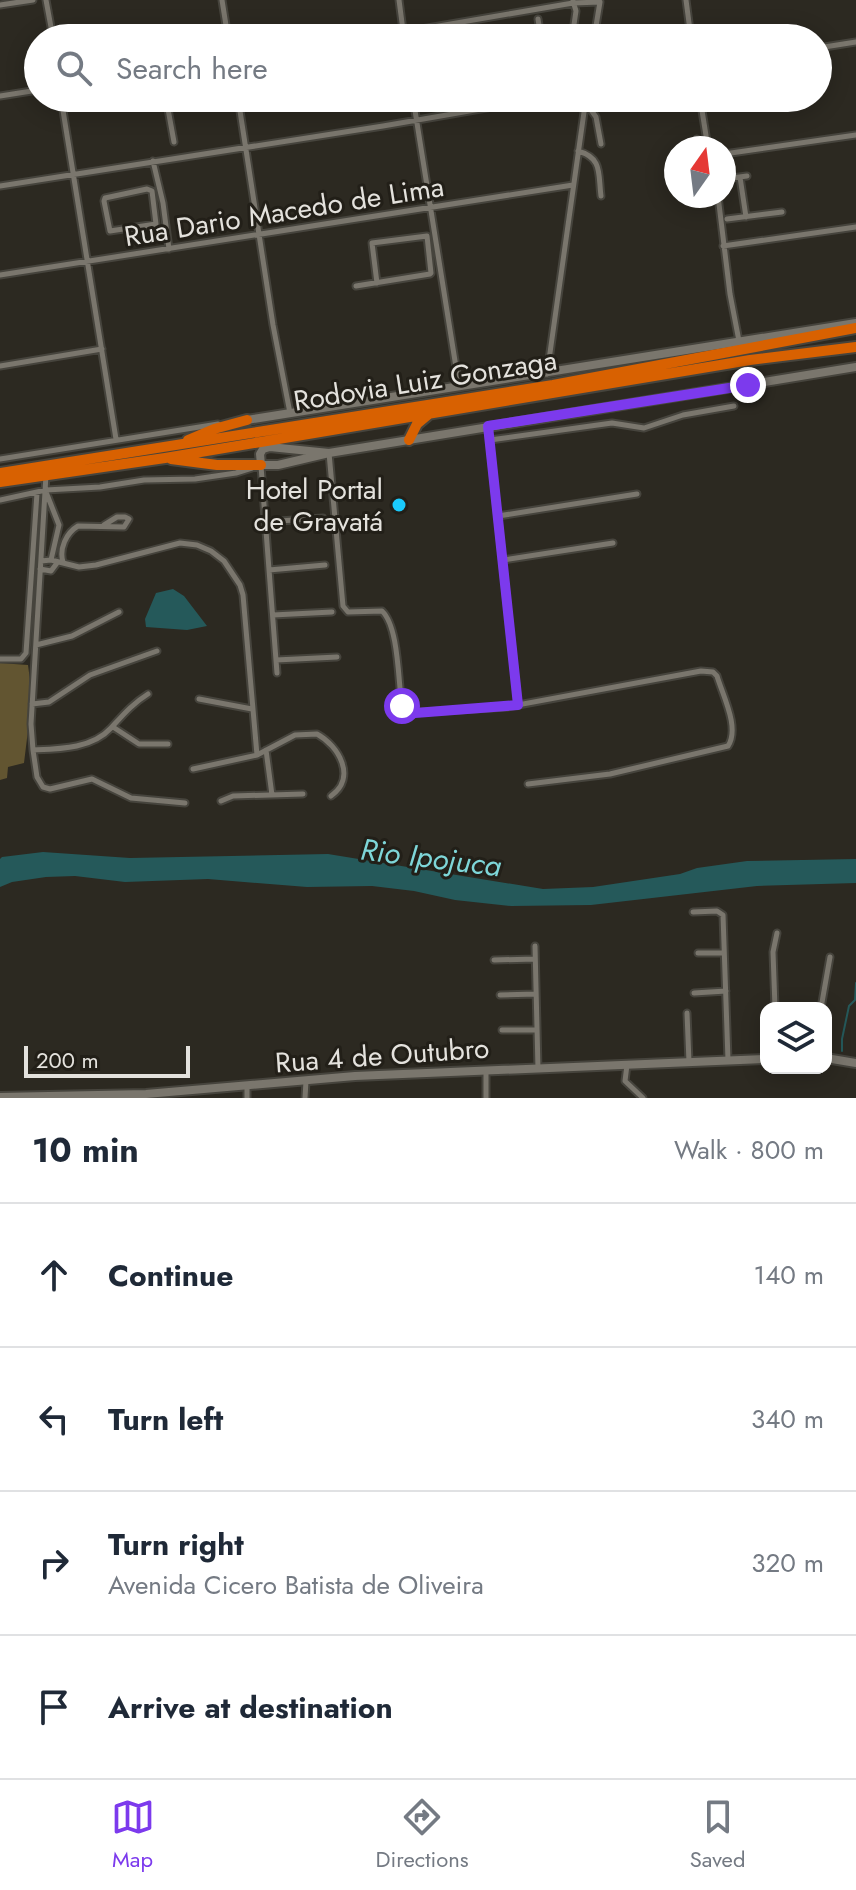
<!DOCTYPE html>
<meta charset="utf-8">
<style>
body{margin:0;font-family:Jost,sans-serif;background:#f2f2f3;color:#1f2937}
.controls{position:absolute;right:24px;bottom:24px;display:grid;overflow:hidden;border-radius:16px;box-shadow:0 4px 20px #0003}
.controls button{width:72px;height:72px;display:grid;place-items:center;padding:0;border:0;border-bottom:2px solid #e0e1e3;background:#fff;color:#1f2937;font:40px sans-serif}
.compass{position:absolute;left:664px;top:136px;width:72px;height:72px;border-radius:50%;background:#fff;box-shadow:0 4px 20px #0003;rotate:14deg}
.scale{position:absolute;left:24px;bottom:20px;width:166px;box-sizing:border-box;padding-left:8px;border:4px solid #e4e2dd;border-top:0;font-size:22px;line-height:28px;white-space:nowrap;color:#e4e2dd;-webkit-text-stroke:6px #221f18;paint-order:stroke}
.stop{position:absolute;width:24px;height:24px;margin:-18px;border:6px solid #7c3aed;border-radius:50%;background:#fff}
.stop.end{background:#7c3aed;border-color:#fff;box-shadow:0 2px 8px #0008}
.list{margin:0;padding:0;list-style:none}
h2{display:flex;justify-content:space-between;align-items:center;height:104px;margin:0;padding:0 32px;font-size:34px}
h2 small{font-size:26px;font-weight:400;color:#747a83}
.list li{display:grid;grid-template-columns:52px 1fr auto;gap:24px;align-items:center;box-sizing:border-box;height:144px;padding:0 32px;border-top:2px solid #e0e1e3}
.list b{display:block;font-size:30px;white-space:nowrap}
.list p{margin:0;font-size:26px;white-space:nowrap;color:#747a83}
.list em{font-size:26px;font-style:normal;color:#747a83}
.icon{flex:none;width:44px;height:44px;fill:none;stroke:currentColor;stroke-width:2;stroke-linecap:round;stroke-linejoin:round}
.map{position:relative;flex:none;width:856px;height:1098px;overflow:hidden}
.search{position:absolute;background:#fff;box-shadow:0 4px 20px #0003;left:24px;right:24px;top:24px;height:88px;display:flex;align-items:center;gap:20px;box-sizing:border-box;padding:0 28px;border-radius:44px;color:#747a83;font-size:30px}
.sheet{height:680px;background:#fff}
nav{display:flex;justify-content:space-around;align-items:center;box-sizing:border-box;height:112px;border-top:2px solid #e0e1e3;background:#fff;font-size:22px;color:#747a83}
nav a{display:grid;justify-items:center;gap:4px}
nav .on{color:#7c3aed}
.map>svg:first-child{display:block}
.forest{fill:#625531}
.water{fill:#25595a}
.lines{fill:none;stroke-linecap:round;stroke-linejoin:round}
.stream{stroke:#25595a;stroke-width:2}
.street-casing{stroke:#46443d;stroke-width:9}
.secondary-casing{stroke:#46443d;stroke-width:12}
.highway-casing{stroke:#46443d;stroke-width:14}
.street{stroke:#7a766d;stroke-width:5}
.secondary{stroke:#7a766d;stroke-width:8}
.highway{stroke:#d86101;stroke-width:10}
.route{stroke:#7c3aed;stroke-width:10}
.poi-dot{fill:#1acafc;stroke:#221f18;stroke-width:3}
.labels{text-anchor:middle;stroke-width:6;stroke-linejoin:round;paint-order:stroke}
.street-label{font-size:28px;fill:#e4e2dd;stroke:#221f18}
.poi-label{font-size:28px;fill:#e4e2dd;stroke:#221f18;text-anchor:end}
.water-label{font-size:30px;font-style:italic;fill:#7ed6d8;stroke:#221f18}
</style>
<div class="map">
<svg width="856" height="1098" viewBox="0 0 856 1098">
<rect width="100%" height="100%" fill="#2c2921"/>
<!-- forest -->
<path class="forest" d="M0,663L28,665C33,697 28,731 24,763L8,767L7,778L0,780Z"/>
<!-- water -->
<path class="water" d="M173,589L184,596L207,626L187,630L146,627L145,619L156,593Z
M43,852L130,858L328,854L543,889L593,887L680,874L697,868L747,861L856,859V883L757,886L591,905L511,906L455,900L414,891L372,886L307,887L208,879L125,882L75,876L46,877L12,882L0,887V859L2,857Z"/>
<g class="lines">
<!-- stream -->
<path class="stream" d="M842,1051V1039L849,1006L855,1000L856,983"/>
<defs>
<path id="street" d="M46,0L53,38
M222,0L228,38
M399,0L404,38
M686,0L691,38
M0,5L33,0
M538,19L541,38
M369,38L573,3L600,2
M572,38L576,11L573,1
M594,38L600,2
M818,48L856,42
M0,96L38,90
M61,98L116,439
M166,98L174,142
M238,98L273,325L290,413
M260,98L262,104
M413,98L459,386
M700,98L708,148
M586,103L596,117L601,144
M697,139L699,148
M578,151C603,158 598,174 601,196
M724,154L856,135
M153,161L163,203L169,249
M740,177L746,217
M724,179L747,176
M0,186L383,126L544,98
M147,189L152,191L156,224L110,231L104,201L105,198Z
M718,196L730,294L739,341
M727,219L782,212
M723,246L856,227
M0,275L573,185
M356,286L430,274L431,273L427,236L372,243L377,283
M0,366L102,349
M547,374L586,98
M488,427L518,705
M490,440L612,423L644,428L683,415L734,406
M329,453L343,606L348,612L382,611C399,627 398,682 402,706L408,713L507,707L701,671L713,672L717,676C723,696 740,728 728,746L610,774L528,784
M0,459L218,424
M261,466L277,673
M46,475L31,724L33,750C58,749 92,749 111,728C123,715 132,704 148,694
M46,492L59,525L51,560
M0,500L46,490L100,487L144,480L195,479L236,473L252,468
M498,516L637,494
M265,522L323,518
M503,560L613,543
M41,561L51,560L79,567L96,565L180,543L197,545L211,551L224,561L240,585L243,595L257,755L193,769
M63,562C59,549 66,533 78,526L124,527L129,519L125,517H117L104,525
M40,569L51,571L57,563
M269,570L325,565
M273,615L332,612
M36,645L72,636L119,612
M0,659H21L26,653L37,493
M276,660L337,657
M199,699L252,709
M32,704L49,702L90,675L157,651
M113,727L139,744H168
M33,750L37,777L43,787L50,789L92,779L131,798L185,803
M266,750L272,795
M257,755L295,735L317,734C339,746 357,778 331,796
M221,801L233,796L303,794
M693,912L717,911L723,915L728,1060
M535,946L538,1069
M698,953H724
M494,960L535,959
M694,993L726,991
M500,995L536,994
M775,1008L773,952L777,933
M821,1008L830,957
M687,1013L689,1062
M502,1030H537
M627,1065L625,1081L643,1098
M247,1086V1098
M305,1098L306,1081
M486,1098V1071"/>
<path id="secondary" d="M247,420L856,323
M329,453L270,447L263,449L260,454L261,465H278L329,453L856,367
M826,1058L856,1063
M0,1097L146,1094L355,1076L766,1059"/>
<path id="highway" d="M188,440L214,429L247,420
M409,440L417,424L429,414
M171,459L217,465H261
M0,473L553,385L856,328
M0,482L165,458L750,360L856,347"/>
</defs>
<!-- street casing -->
<use href="#street" class="street-casing"/>
<!-- secondary casing -->
<use href="#secondary" class="secondary-casing"/>
<!-- highway casing -->
<use href="#highway" class="highway-casing"/>
<!-- street -->
<use href="#street" class="street"/>
<!-- secondary -->
<use href="#secondary" class="secondary"/>
<!-- highway -->
<use href="#highway" class="highway"/>
</g>
<g class="lines">
<!-- route -->
<path class="route" d="M402,706L408,713H415L518,705L488,426L748,385"/>
</g>
<!-- markers -->
<circle class="poi-dot" cx="399" cy="505" r="8"/>
<g class="labels">
<!-- street labels -->
<g class="street-label">
<text transform="translate(284 211) rotate(-9)" y="10">Rua Dario Macedo de Lima</text>
<text transform="translate(425 380) rotate(-9)" y="10">Rodovia Luiz Gonzaga</text>
<text transform="translate(382 1055) rotate(-4)" y="10">Rua 4 de Outubro</text>
</g>
<!-- poi labels -->
<g class="poi-label">
<text x="383" y="499">Hotel Portal<tspan x="383" dy="32">de Gravatá</tspan></text>
</g>
<!-- water labels -->
<g class="water-label">
<text transform="translate(431 858) rotate(7)" y="10">Rio Ipojuca</text>
</g>
</g>
</svg>
<div class="controls">
<button><svg class="icon" aria-label="layers" viewBox="0 0 24 24"><path d="M12 4l9 5-9 5-9-5zM3 14l9 5 9-5"/></svg></button>
</div>
<svg class="compass" viewBox="-18 -18 36 36"><path d="M0-13l5 13h-10z" fill="#e53935"/><path d="M0 13l5-13h-10z" fill="#747a83"/></svg>
<div class="scale">200 m</div>
<div class="stop" style="left:402px;top:706px"></div>
<div class="stop end" style="left:748px;top:385px"></div>
<div class="search"><svg class="icon" aria-label="search" viewBox="0 0 24 24"><circle cx="10" cy="10" r="6"/><path d="M15 15l6 6"/></svg>Search here</div>
</div>
<section class="sheet">
<h2>10 min<small>Walk · 800 m</small></h2>
<ul class="list">
<li><svg class="icon" aria-label="ahead" viewBox="0 0 24 24"><path d="M12 20V5M6 11l6-6 6 6"/></svg><div><b>Continue</b></div><em>140 m</em></li>
<li><svg class="icon" aria-label="left" viewBox="0 0 24 24"><path d="M17 20v-9H6M10 6l-5 5 5 5"/></svg><div><b>Turn left</b></div><em>340 m</em></li>
<li><svg class="icon" aria-label="right" viewBox="0 0 24 24"><path d="M7 20v-9h11M14 6l5 5-5 5"/></svg><div><b>Turn right</b><p>Avenida Cicero Batista de Oliveira</p></div><em>320 m</em></li>
<li><svg class="icon" aria-label="arrive" viewBox="0 0 24 24"><path d="M6 21V4h12l-3 4 3 4H6"/></svg><div><b>Arrive at destination</b></div></li>
</ul>
</section>
<nav>
<a class="on"><svg class="icon" aria-label="map" viewBox="0 0 24 24"><path d="M3 6l6-2 6 2 6-2v14l-6 2-6-2-6 2zM9 4v14M15 6v14"/></svg>Map</a>
<a><svg class="icon" aria-label="directions" viewBox="0 0 24 24"><path d="M12 3l9 9-9 9-9-9zM9 14v-3h6M13 9l2 2-2 2"/></svg>Directions</a>
<a><svg class="icon" aria-label="saved" viewBox="0 0 24 24"><path d="M7 4h10v16l-5-4-5 4z"/></svg>Saved</a>
</nav>
